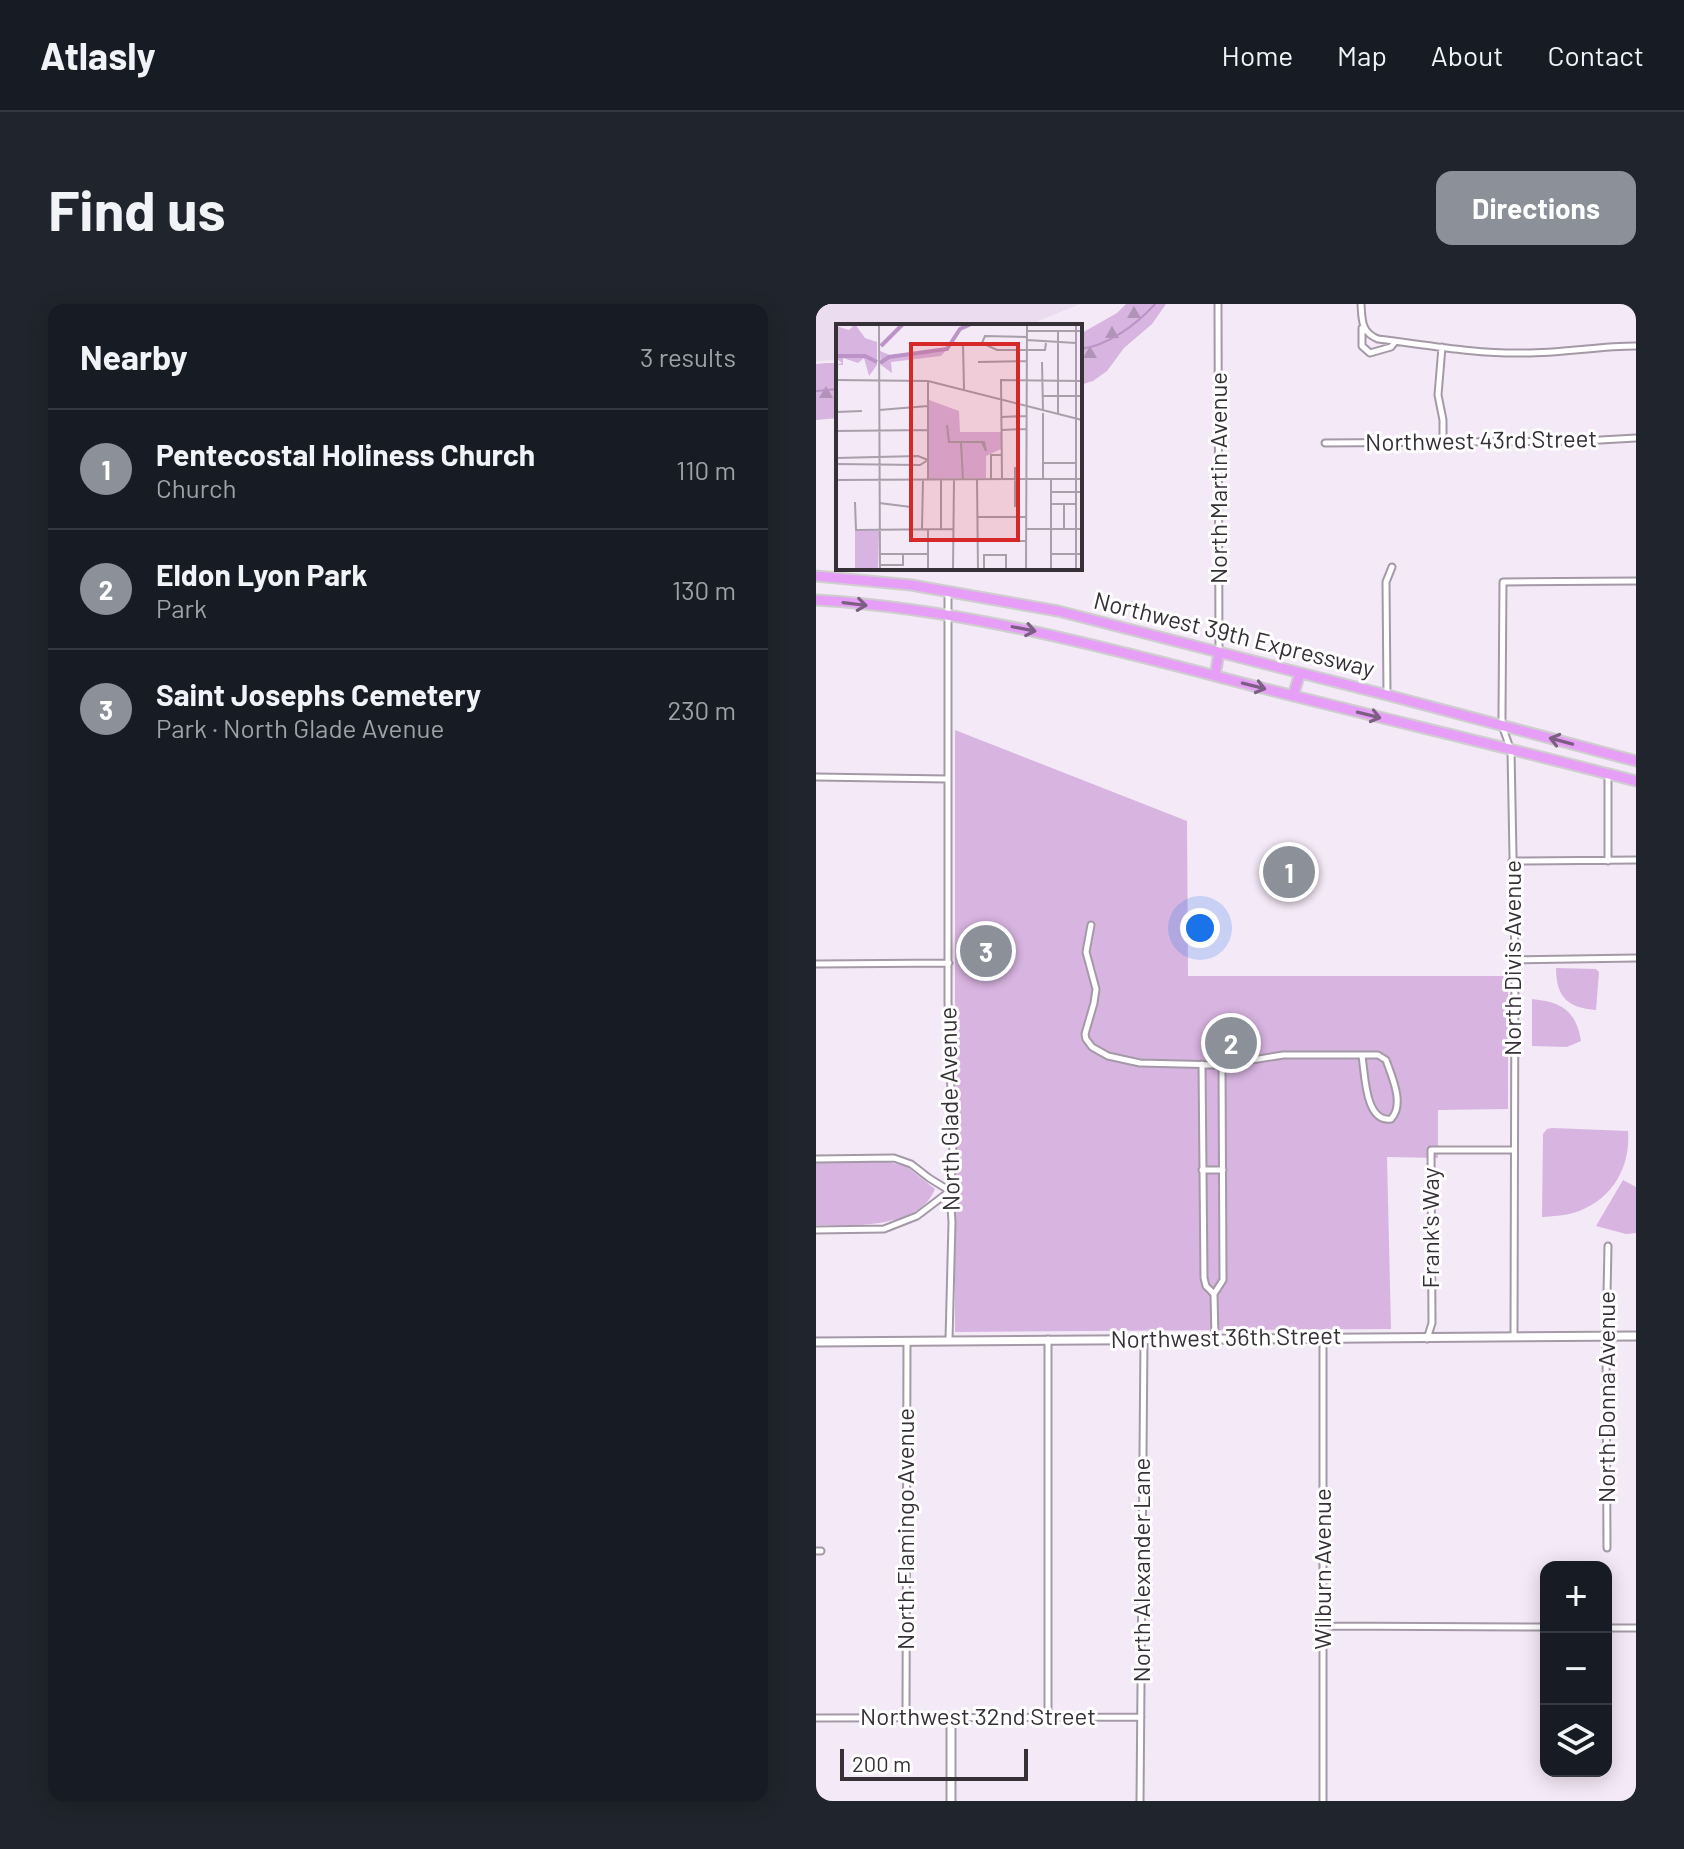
<!DOCTYPE html>
<meta charset="utf-8">
<style>
body{margin:0;font-family:Barlow,sans-serif;background:#20242c;color:#f1f3f6}
.controls{position:absolute;right:24px;bottom:24px;display:grid;overflow:hidden;border-radius:16px;box-shadow:0 4px 20px #0003}
.controls button{width:72px;height:72px;display:grid;place-items:center;padding:0;border:0;border-bottom:2px solid #363941;background:#171b24;color:#f1f3f6;font:40px sans-serif}
.scale{position:absolute;left:24px;bottom:20px;width:188px;box-sizing:border-box;padding-left:8px;border:4px solid #363137;border-top:0;font-size:22px;line-height:28px;white-space:nowrap;color:#363137;-webkit-text-stroke:6px #fff;paint-order:stroke}
.you{position:absolute;left:384px;top:624px;width:28px;height:28px;margin:-20px;border:6px solid #fff;border-radius:50%;background:#1a73e8;box-shadow:0 0 0 12px #1a73e833}
.badge{display:grid;place-items:center;width:52px;height:52px;border-radius:50%;background:#8c9099;color:#fff;font-size:26px;font-weight:700}
.pin{position:absolute;translate:-50% -50%;border:4px solid #fff;box-shadow:0 2px 8px #0006}
.list{margin:0;padding:0;list-style:none}
h2{display:flex;justify-content:space-between;align-items:center;height:104px;margin:0;padding:0 32px;font-size:34px}
h2 small{font-size:26px;font-weight:400;color:#9ea1a6}
.list li{display:grid;grid-template-columns:52px 1fr auto;gap:24px;align-items:center;box-sizing:border-box;height:120px;padding:0 32px;border-top:2px solid #363941}
.list b{display:block;font-size:30px;white-space:nowrap}
.list p{margin:0;font-size:26px;white-space:nowrap;color:#9ea1a6}
.list em{font-size:26px;font-style:normal;color:#9ea1a6}
.icon{flex:none;width:44px;height:44px;fill:none;stroke:currentColor;stroke-width:2;stroke-linecap:round;stroke-linejoin:round}
.map{position:relative;flex:none;width:820px;height:1497px;overflow:hidden;border-radius:16px}
header{display:flex;align-items:center;gap:48px;box-sizing:border-box;height:112px;padding:0 40px;background:#171b24;border-bottom:2px solid #363941}
header strong{font-size:38px}
nav{display:flex;gap:44px;margin-inline-start:auto;font-size:28px}
.intro{display:flex;align-items:center;justify-content:space-between;box-sizing:border-box;height:192px;padding:0 48px}
h1{margin:0;font-size:56px}
.button{padding:20px 36px;border-radius:16px;background:#8c9099;color:#fff;font-size:28px;font-weight:700}
main{display:flex;gap:48px;padding:0 48px}
aside{flex:1;background:#171b24;border-radius:16px;box-shadow:0 4px 20px #0003}
.map>svg:first-child{display:block}
.built{fill:#ebdcef}
.forest{fill:url(#forest-firs)}
.green{fill:#d8b4e0}
.lines{fill:none;stroke-linecap:round;stroke-linejoin:round}
.stream{stroke:#bc93c6;stroke-width:2}
.minor-casing{stroke:#a499a6;stroke-width:9}
.tertiary-casing{stroke:#a499a6;stroke-width:11}
.trunk-casing{stroke:#cfcecf;stroke-width:13}
.minor{stroke:#fff;stroke-width:5}
.tertiary{stroke:#fff;stroke-width:7}
.trunk{stroke:#e69ef6;stroke-width:9}
.oneway{stroke:#7c5d83}
.labels{text-anchor:middle;stroke-width:6;stroke-linejoin:round;paint-order:stroke}
.street-label{font-size:24px;fill:#363137;stroke:#fff}
.inset-river{fill:none;stroke:#bc93c6;stroke-width:4}
.inset-road{fill:none;stroke:#a89faa;stroke-width:2}
.view{fill:#d62828;fill-opacity:0.15;stroke:#d62828;stroke-width:4}
.inset-edge{fill:none;stroke:#363137;stroke-width:4}
</style>
<header>
<strong>Atlasly</strong>
<nav><a>Home</a><a>Map</a><a>About</a><a>Contact</a></nav>
</header>
<div class="intro"><h1>Find us</h1><a class="button">Directions</a></div>
<main>
<aside>
<h2>Nearby<small>3 results</small></h2>
<ul class="list">
<li><span class="badge">1</span><div><b>Pentecostal Holiness Church</b><p>Church</p></div><em>110 m</em></li>
<li><span class="badge">2</span><div><b>Eldon Lyon Park</b><p>Park</p></div><em>130 m</em></li>
<li><span class="badge">3</span><div><b>Saint Josephs Cemetery</b><p>Park · North Glade Avenue</p></div><em>230 m</em></li>
</ul>
</aside>
<div class="map">
<svg width="820" height="1497" viewBox="0 0 820 1497">
<defs>
<pattern id="forest-firs" width="22" height="20" patternUnits="userSpaceOnUse" patternTransform="scale(2)"><rect width="22" height="20" fill="#d8b4e0"/><path d="M5 1l3.5 6h-7zM16 11l3.5 6h-7z" fill="#b093b6"/></pattern>
</defs>
<rect width="100%" height="100%" fill="#f4e9f7"/>
<!-- built -->
<path class="built" d="M0,0H264L210,22H22V56L0,57Z"/>
<!-- forest -->
<path class="forest" d="M310,0H350L336,20L308,44L291,67L277,77L264,81V30L301,9Z
M11,59H22V114L0,116V60Z"/>
<!-- green -->
<path class="green" d="M139,426L371,517L372,672H692V805L622,806V854L571,853L575,1025L139,1028Z
M740,664L780,665L783,668L780,706C752,704 740,693 740,664Z
M716,695C745,698 760,706 765,737L751,743L716,742Z
M736,824L812,827C815,865 794,898 757,909C747,912 737,912 726,913L727,830L731,825Z
M67,857L90,862L119,885C103,926 35,921 0,921V858Z
M807,876L820,883V929L810,930L780,922Z"/>
<g class="lines">
<!-- stream -->
<path class="stream" d="M264,45C292,42 321,20 339,0
M0,87L22,85"/>
<defs>
<path id="minor" d="M402,0L403,347
M545,0C546,16 545,28 562,35C611,41 660,50 709,49C747,49 783,42 820,42
M546,24V42L554,49L575,43L579,38
M626,43L622,91L627,116V138
M509,139L767,137L820,134
M132,287V697L137,852L134,887L136,918L133,1036
M571,390L570,278L576,263
M792,470V557
M0,473L131,475
M696,557L820,556
M275,621L270,648L280,685L278,699L269,730L270,735L276,743L292,752L324,759L406,761L467,751H562L570,756C576,773 589,801 575,815C549,819 549,770 546,752
M699,656L820,654
M0,660L133,659
M386,760L388,974L390,982L398,990
M0,855L78,854L95,860L113,874L134,887L101,912L68,925L0,926
M386,866H407
M698,1032L699,656L695,447L686,421V409L687,278L820,277
M507,1034V1497
M399,1035L398,990L407,976L406,761
M611,1035L616,1019L615,846H697
M791,1244L790,1039L792,942
M0,1247H5
M507,1322L730,1323
M790,1324H820
M90,1413L91,1038
M232,1413V1035
M0,1414L325,1413
M324,1497L328,1035"/>
<path id="tertiary" d="M0,1038L820,1032
M135,1413V1497"/>
<path id="trunk" d="M0,272L95,281L242,307L571,391L820,457
M0,296C154,305 302,347 450,385C573,416 697,445 820,477
M399,372L403,348
M477,392L484,369"/>
</defs>
<!-- minor casing -->
<use href="#minor" class="minor-casing"/>
<!-- tertiary casing -->
<use href="#tertiary" class="tertiary-casing"/>
<!-- trunk casing -->
<use href="#trunk" class="trunk-casing"/>
<!-- minor -->
<use href="#minor" class="minor"/>
<!-- tertiary -->
<use href="#tertiary" class="tertiary"/>
<!-- trunk -->
<use href="#trunk" class="trunk"/>
</g>
<!-- one-way arrows -->
<defs><path id="oneway-shaft" d="M-6 0H5M1.5-3L5.5 0L1.5 3" fill="none" stroke-width="1.6" stroke-linecap="round" stroke-linejoin="round" transform="scale(2)"/></defs>
<g class="oneway">
<use href="#oneway-shaft" transform="translate(39 300) rotate(7)"/>
<use href="#oneway-shaft" transform="translate(208 325) rotate(11)"/>
<use href="#oneway-shaft" transform="translate(438 382) rotate(14)"/>
<use href="#oneway-shaft" transform="translate(553 411) rotate(14)"/>
<use href="#oneway-shaft" transform="translate(745 437) rotate(-165)"/>
</g>
<g class="labels">
<!-- street labels -->
<g class="street-label">
<text transform="translate(665 137) rotate(-1)" y="8">Northwest 43rd Street</text>
<text transform="translate(403 174) rotate(-90)" y="8">North Martin Avenue</text>
<text transform="translate(418 331) rotate(14)" y="8">Northwest 39th Expressway</text>
<text transform="translate(697 654) rotate(-90)" y="8">North Divis Avenue</text>
<text transform="translate(134 805) rotate(-91)" y="8">North Glade Avenue</text>
<text transform="translate(615 924) rotate(-90)" y="8">Frank's Way</text>
<text transform="translate(410 1034) rotate(-1)" y="8">Northwest 36th Street</text>
<text transform="translate(791 1093) rotate(-90)" y="8">North Donna Avenue</text>
<text transform="translate(90 1225) rotate(-90)" y="8">North Flamingo Avenue</text>
<text transform="translate(507 1265) rotate(-90)" y="8">Wilburn Avenue</text>
<text transform="translate(326 1266) rotate(-90)" y="8">North Alexander Lane</text>
<text x="162" y="1421">Northwest 32nd Street</text>
</g>
</g>
<!-- overview -->
<g transform="translate(20 20)">
<rect width="246" height="246" fill="#f4e9f7"/>
<path d="M19,0L29,14L41,18V41L33,52L28,34L22,39L7,34V41H0L6,39L0,34V2L13,6ZM118,17L105,32L55,38L56,49L45,41L44,27L56,32L103,28Z" fill="#d8b4e0"/>
<path d="M93,76L123,87L124,108H165V125L150,132V154L93,155ZM19,207H43L42,246H19Z" fill="#d8b4e0"/>
<path class="inset-river" d="M45,22L67,0M0,32H29L41,38M44,39L53,33L111,25L124,5L135,0"/>
<path class="inset-road" d="M43,0L44,246M141,1L175,0M191,7H246M222,7V90M191,16L240,19M146,19L161,26H209L210,19M146,19L149,12L191,13M142,38L191,37M206,38L207,86M0,56L92,57L246,96M92,58V156M128,65L127,19H146M207,72H246M43,86L92,82M0,88L26,87M207,89V155M166,93L191,92M111,101L113,118H148L150,127L146,118M166,106L191,105M0,107L92,106M125,119L127,155M0,134L82,132L92,136M207,139H240M0,140L84,141L92,136M155,155V131H166M166,155L165,56L246,57M191,155H246M0,156L191,155M141,156L142,246M216,168H246M19,178L20,206L117,205M43,179L75,183M215,180H240M179,183V143M141,193H191M86,205L87,156M105,205V155M191,205H246M228,205V180M92,217H117M141,217H191M43,230H92M216,230H246M44,241H67V230M92,246V205M117,246L118,156M148,246V231H170V246M190,246L191,0M215,246V156M240,246V0"/>
<path class="view" d="M75,20H182V216H75Z"/>
<rect width="246" height="246" class="inset-edge"/>
</g>
</svg>
<div class="controls">
<button>+</button>
<button>−</button>
<button><svg class="icon" aria-label="layers" viewBox="0 0 24 24"><path d="M12 4l9 5-9 5-9-5zM3 14l9 5 9-5"/></svg></button>
</div>
<div class="scale">200 m</div>
<div class="you"></div>
<div class="pin badge" style="left:473px;top:568px">1</div>
<div class="pin badge" style="left:415px;top:739px">2</div>
<div class="pin badge" style="left:170px;top:647px">3</div>
</div>
</main>
